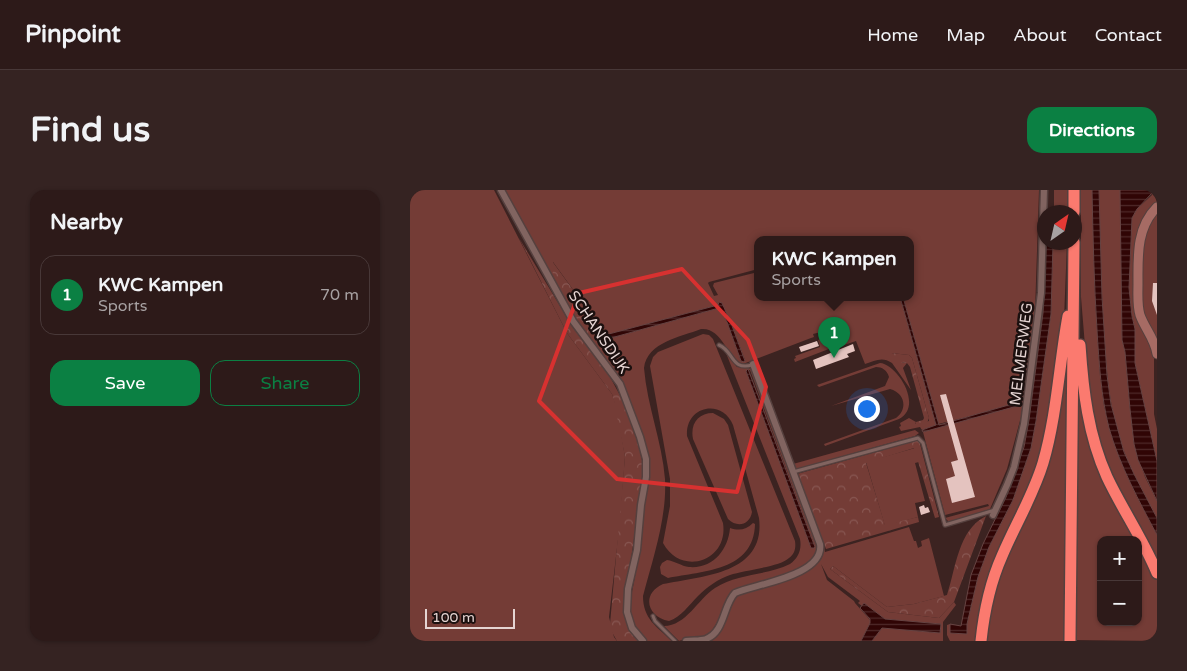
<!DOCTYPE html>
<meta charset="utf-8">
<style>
body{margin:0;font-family:"Varela Round",sans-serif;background:#352322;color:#f1f3f6}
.controls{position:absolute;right:15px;bottom:15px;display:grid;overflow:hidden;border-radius:10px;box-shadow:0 1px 4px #0004}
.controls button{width:45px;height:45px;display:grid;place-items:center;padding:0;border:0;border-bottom:1px solid #483838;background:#2d1a19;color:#f1f3f6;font:25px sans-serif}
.compass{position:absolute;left:627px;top:15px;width:45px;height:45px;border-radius:50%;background:#2d1a19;box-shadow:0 1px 4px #0004;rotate:34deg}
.scale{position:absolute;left:15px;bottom:12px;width:90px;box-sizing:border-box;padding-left:5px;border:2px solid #e5d4d2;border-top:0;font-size:14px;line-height:18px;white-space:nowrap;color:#e5d4d2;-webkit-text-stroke:4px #1b100f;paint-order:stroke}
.you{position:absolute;left:456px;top:218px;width:18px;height:18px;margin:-12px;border:4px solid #fff;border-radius:50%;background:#1a73e8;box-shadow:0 0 0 8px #1a73e833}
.badge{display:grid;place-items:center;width:32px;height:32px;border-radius:50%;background:#0b8043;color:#fff;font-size:16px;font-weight:700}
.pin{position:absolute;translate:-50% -41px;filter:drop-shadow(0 1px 2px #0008)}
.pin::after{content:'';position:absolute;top:26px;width:18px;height:15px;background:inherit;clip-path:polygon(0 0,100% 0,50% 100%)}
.popup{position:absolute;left:344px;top:46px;width:160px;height:65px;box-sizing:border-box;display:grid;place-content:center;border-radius:10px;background:#2d1a19;filter:drop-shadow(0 1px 4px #0005);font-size:16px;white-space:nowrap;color:#a7a1a2}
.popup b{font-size:19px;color:#f1f3f6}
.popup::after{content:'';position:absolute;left:50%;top:100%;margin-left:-10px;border:10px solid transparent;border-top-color:#2d1a19}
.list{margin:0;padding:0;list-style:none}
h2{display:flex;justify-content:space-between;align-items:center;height:65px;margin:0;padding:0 20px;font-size:21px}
h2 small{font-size:16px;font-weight:400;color:#a7a1a2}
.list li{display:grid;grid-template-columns:32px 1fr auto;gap:15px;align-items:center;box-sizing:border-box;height:80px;margin:0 10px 10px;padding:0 10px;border:1px solid #483838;border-radius:15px}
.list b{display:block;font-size:19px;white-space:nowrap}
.list p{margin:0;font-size:16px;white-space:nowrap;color:#a7a1a2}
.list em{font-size:16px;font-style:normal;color:#a7a1a2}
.actions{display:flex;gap:10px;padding:15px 20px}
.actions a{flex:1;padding:11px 0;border:1px solid #0b8043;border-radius:15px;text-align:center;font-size:18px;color:#0b8043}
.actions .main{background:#0b8043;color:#fff}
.map{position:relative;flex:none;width:747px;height:451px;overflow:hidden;border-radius:15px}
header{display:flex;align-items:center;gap:30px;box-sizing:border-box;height:70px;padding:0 25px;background:#2d1a19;border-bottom:1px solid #483838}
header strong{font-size:24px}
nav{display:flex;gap:28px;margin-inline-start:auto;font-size:18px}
.intro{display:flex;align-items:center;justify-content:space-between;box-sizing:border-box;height:120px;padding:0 30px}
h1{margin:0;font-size:35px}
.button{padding:12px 22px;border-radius:15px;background:#0b8043;color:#fff;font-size:18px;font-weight:700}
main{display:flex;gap:30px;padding:0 30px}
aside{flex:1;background:#2d1a19;border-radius:15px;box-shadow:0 1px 4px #0004}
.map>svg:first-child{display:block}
.green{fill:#743c36;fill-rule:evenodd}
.forest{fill:url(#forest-crowns)}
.water{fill:url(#water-rules);stroke:#664342}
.building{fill:#e4c3bf}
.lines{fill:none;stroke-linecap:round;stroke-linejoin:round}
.lane-casing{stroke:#55403e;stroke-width:5.5}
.street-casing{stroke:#55403e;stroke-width:9}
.secondary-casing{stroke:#55403e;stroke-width:11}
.highway-casing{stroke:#55403e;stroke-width:14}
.lane{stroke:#816460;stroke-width:3}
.street{stroke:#816460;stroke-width:6}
.secondary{stroke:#a66b64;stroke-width:9}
.highway{stroke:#fb7a6f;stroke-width:11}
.marked{fill:none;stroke:#d73130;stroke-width:4;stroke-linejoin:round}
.labels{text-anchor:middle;stroke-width:5;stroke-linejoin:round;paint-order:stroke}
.street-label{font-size:15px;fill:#e5d4d2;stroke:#1b100f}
</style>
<header>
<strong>Pinpoint</strong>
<nav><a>Home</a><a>Map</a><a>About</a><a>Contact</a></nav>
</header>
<div class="intro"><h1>Find us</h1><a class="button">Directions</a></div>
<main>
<aside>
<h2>Nearby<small></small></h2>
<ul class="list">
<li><span class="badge">1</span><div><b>KWC Kampen</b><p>Sports</p></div><em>70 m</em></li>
</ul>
<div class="actions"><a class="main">Save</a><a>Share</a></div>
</aside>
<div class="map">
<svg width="747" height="451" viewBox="0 0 747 451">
<defs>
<pattern id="forest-crowns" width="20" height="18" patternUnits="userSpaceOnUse" patternTransform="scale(1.25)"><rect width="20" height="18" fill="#743c36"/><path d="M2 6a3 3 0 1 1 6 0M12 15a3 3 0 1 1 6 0" fill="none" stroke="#885752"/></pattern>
<pattern id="water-rules" width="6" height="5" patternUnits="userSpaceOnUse" patternTransform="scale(1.25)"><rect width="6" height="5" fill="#300505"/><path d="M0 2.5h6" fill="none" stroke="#4e2929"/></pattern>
</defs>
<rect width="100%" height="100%" fill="#3c2321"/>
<!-- green -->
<path class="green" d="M0,0H84L157,143L202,204L207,219L215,267L210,332L199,427L204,447L207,451H0Z
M93,0H629L625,122L611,227L597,279L580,319L539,332L535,328L579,316L578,314L535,325L513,242L611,214L528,234L493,107H500V49H477L475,47L466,49H348V79L299,92L298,93L304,106L308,105L303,96L304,93L348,82V107H490L526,235L512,240L510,237L491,241L489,237L491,236L490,233L499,228L506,232L505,234L519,231V228L502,168L499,165L481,163L493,173H497L493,178L501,200L482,173C472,166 465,171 455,174L446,151L434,155L432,150L427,152L424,157L385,172L384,169L386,168L385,166L410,157L408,150L418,146L415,141L403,144L404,147L401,148L333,174C316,167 312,137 291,139C271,147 237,152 234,178C237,216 252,251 255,289C257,328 243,368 233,406C233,429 247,437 262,451H237L225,436L220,422V412L230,361L233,315L239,288V269L233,246L213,193L191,164L204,157L205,156L201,148L309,118L317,132L331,171L333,172L335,170L321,133L309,112L308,115L196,145L143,72V88Z
M644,0H659L658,22H644Z
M671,0H682L685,107L690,186L694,216L708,264L718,287L747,345V376L694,271L680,217L671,107Z
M689,0H710L712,150L715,162L720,219L724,254L735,287L747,311V328C730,299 714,268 706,235C698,204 696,172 694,140C691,94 690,47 689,0Z
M740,0H747V12L743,16L725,67L737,145L744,166V224L747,239V271L725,173V139L722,126L719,98L722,28L727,19L742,5Z
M747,23V151L736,129L732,113V61L737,38Z
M643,53H657L654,129L633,269L587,373L568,451H540L537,445V435L540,434V443L557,444V434L568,387L579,357L603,310L621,258L626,231L641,124Z
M293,144L299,145L303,149L385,351C386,357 385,364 379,368C370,377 334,380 320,385C308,389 297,397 288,406C279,415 271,427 259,431C237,427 231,404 253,394C292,386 356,384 349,328L323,235C312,208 275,216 277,246L313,333C319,371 271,387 253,353L260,316V289L240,176L243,167L248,162Z
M659,147L657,451H575L583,400L620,314Z
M667,159L681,245L747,386V451L666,450ZM691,350H728V432H691Z
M316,163L327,177L339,178L342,180L408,354C410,381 349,393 329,398L299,445C289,449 279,447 269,451L254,436C276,436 288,409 305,398C328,383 356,386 380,374C388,368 392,360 390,349ZM340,180L405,357L402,358L336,181Z
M470,173C487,174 514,216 489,229L415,256L414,254L486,228C498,219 495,203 480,199L421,216L475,196L479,187C477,180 472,177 466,177L409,197L407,195Z
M303,223L314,229L318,235L342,322C340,335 327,338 318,329L283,249C280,234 288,223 303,223Z
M505,240L509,243L505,246L386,279L383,274Z
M505,258L509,272L505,273L515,311L505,313L508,327L475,336L456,272Z
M343,333L345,334C344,381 293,381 258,388L251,384L250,377L252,373L257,370C265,371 271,376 279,377C303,379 318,360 320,338C329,341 336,340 343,333Z
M499,337L504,351H506L508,358L512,356L511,351L519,348L534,406L504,414L477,417L423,376L420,379L478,422L529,428L544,412L546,415L533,432V451H462L472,438L530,443L531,434L475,429L454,413L452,416L448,413L450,411L418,387L411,374L417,390L444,411L445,413L460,430V433L451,451H299L314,434L326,406L331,403C351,398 399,388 411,369C414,364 413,359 413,353L415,362Z"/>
<!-- forest -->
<path class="forest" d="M109,48L162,136L200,187L213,211L228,253L234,279L217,397L216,428L217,434L231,451H207L202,442L200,434L215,267L204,211L202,204L157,143Z
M142,71L193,141L203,158L191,164L171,137L151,103L143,88Z
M481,163L499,165L502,168L519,228L517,233L505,235L506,232L513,230L514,228L500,177L497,173L488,172L481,168Z
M509,250L529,327L525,328L504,258L456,273L475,335L508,327L509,332L416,359L387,284Z
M576,326L544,412L529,428L478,422L420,379L423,376L477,417L504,414L537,405C546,378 548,340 576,326Z"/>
<!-- water -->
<path class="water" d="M682,0H689L692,107L697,185L701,214L714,262L724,284L747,328V345C729,311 710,276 699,238C691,206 689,173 687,140C684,94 683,47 682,0Z
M710,0H740L742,3L727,19L722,28L719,98L722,126L725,139V173L747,271V311L728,270L724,254L720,219L715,162L712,150Z
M636,53H643L641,124L626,231L621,258L603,310L579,357L568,387L557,434V444L540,443V434L551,436L561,385L573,354L596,307L614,257L619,230L633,123Z
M490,107H493L529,235L609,212L611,215L513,242L512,240L526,235Z
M309,112L312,113L321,133L335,171L334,172L331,171L317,132L309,118L201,148L205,156L203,158L195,145L308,115Z
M338,179L405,357L404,358H401L336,181Z
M454,413L475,429L531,434L530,443L472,438L462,451H451L460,433V429L450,418Z"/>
<!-- building -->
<path class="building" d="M743,93H747V125L742,111Z
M407,151L409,156L391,162L389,157Z
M443,154L445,161L437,164L439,167L406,179L403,170Z
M536,204L565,307L542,313L536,289L545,286L541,272L548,270L530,205Z
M514,315L515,318L518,317L520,322L511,325L509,317Z"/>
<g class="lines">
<defs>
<path id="lane" d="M309,155C324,161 321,181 342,175
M383,282L508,248L513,253L535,335L585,320
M243,426L245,431L265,451"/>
<path id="street" d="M91,0L163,131L210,194L230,247L236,269V287L231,315L227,360L218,399L217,422L222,438L233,451
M583,325L597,295L604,277L614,234L631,103L634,0
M276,451C283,450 290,451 296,449C315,442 313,415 325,403C345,394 415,386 410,354L343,174"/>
<path id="secondary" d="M747,17C726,38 728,67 728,94C728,104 727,115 730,125C735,139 745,149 747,164"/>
<path id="highway" d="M664,22V0
M670,155C673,200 678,245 697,287C712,319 733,349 747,383
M571,451C574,422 580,393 592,366C605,335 623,306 633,273C647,225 649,175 658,126
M660,451L664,52"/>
</defs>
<!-- lane casing -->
<use href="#lane" class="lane-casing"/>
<!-- street casing -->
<use href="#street" class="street-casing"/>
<!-- secondary casing -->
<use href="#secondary" class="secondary-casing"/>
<!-- highway casing -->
<use href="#highway" class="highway-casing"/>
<!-- lane -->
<use href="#lane" class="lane"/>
<!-- street -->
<use href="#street" class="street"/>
<!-- secondary -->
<use href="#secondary" class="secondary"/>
<!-- highway -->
<use href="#highway" class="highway"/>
</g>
<!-- marked area -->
<path class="marked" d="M272,79L338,150L356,197L327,302L207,289L129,211L169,103Z"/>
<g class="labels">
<!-- street labels -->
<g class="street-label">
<text transform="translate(189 142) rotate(56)" y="5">SCHANSDIJK</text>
<text transform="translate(611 164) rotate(-83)" y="5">MELMERWEG</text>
</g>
</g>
</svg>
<div class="controls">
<button>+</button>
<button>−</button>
</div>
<svg class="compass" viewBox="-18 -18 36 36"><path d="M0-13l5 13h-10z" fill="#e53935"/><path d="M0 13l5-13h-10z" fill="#a7a1a2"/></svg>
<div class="scale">100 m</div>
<div class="you"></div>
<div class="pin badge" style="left:424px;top:168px">1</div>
<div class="popup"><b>KWC Kampen</b>Sports</div>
</div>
</main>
